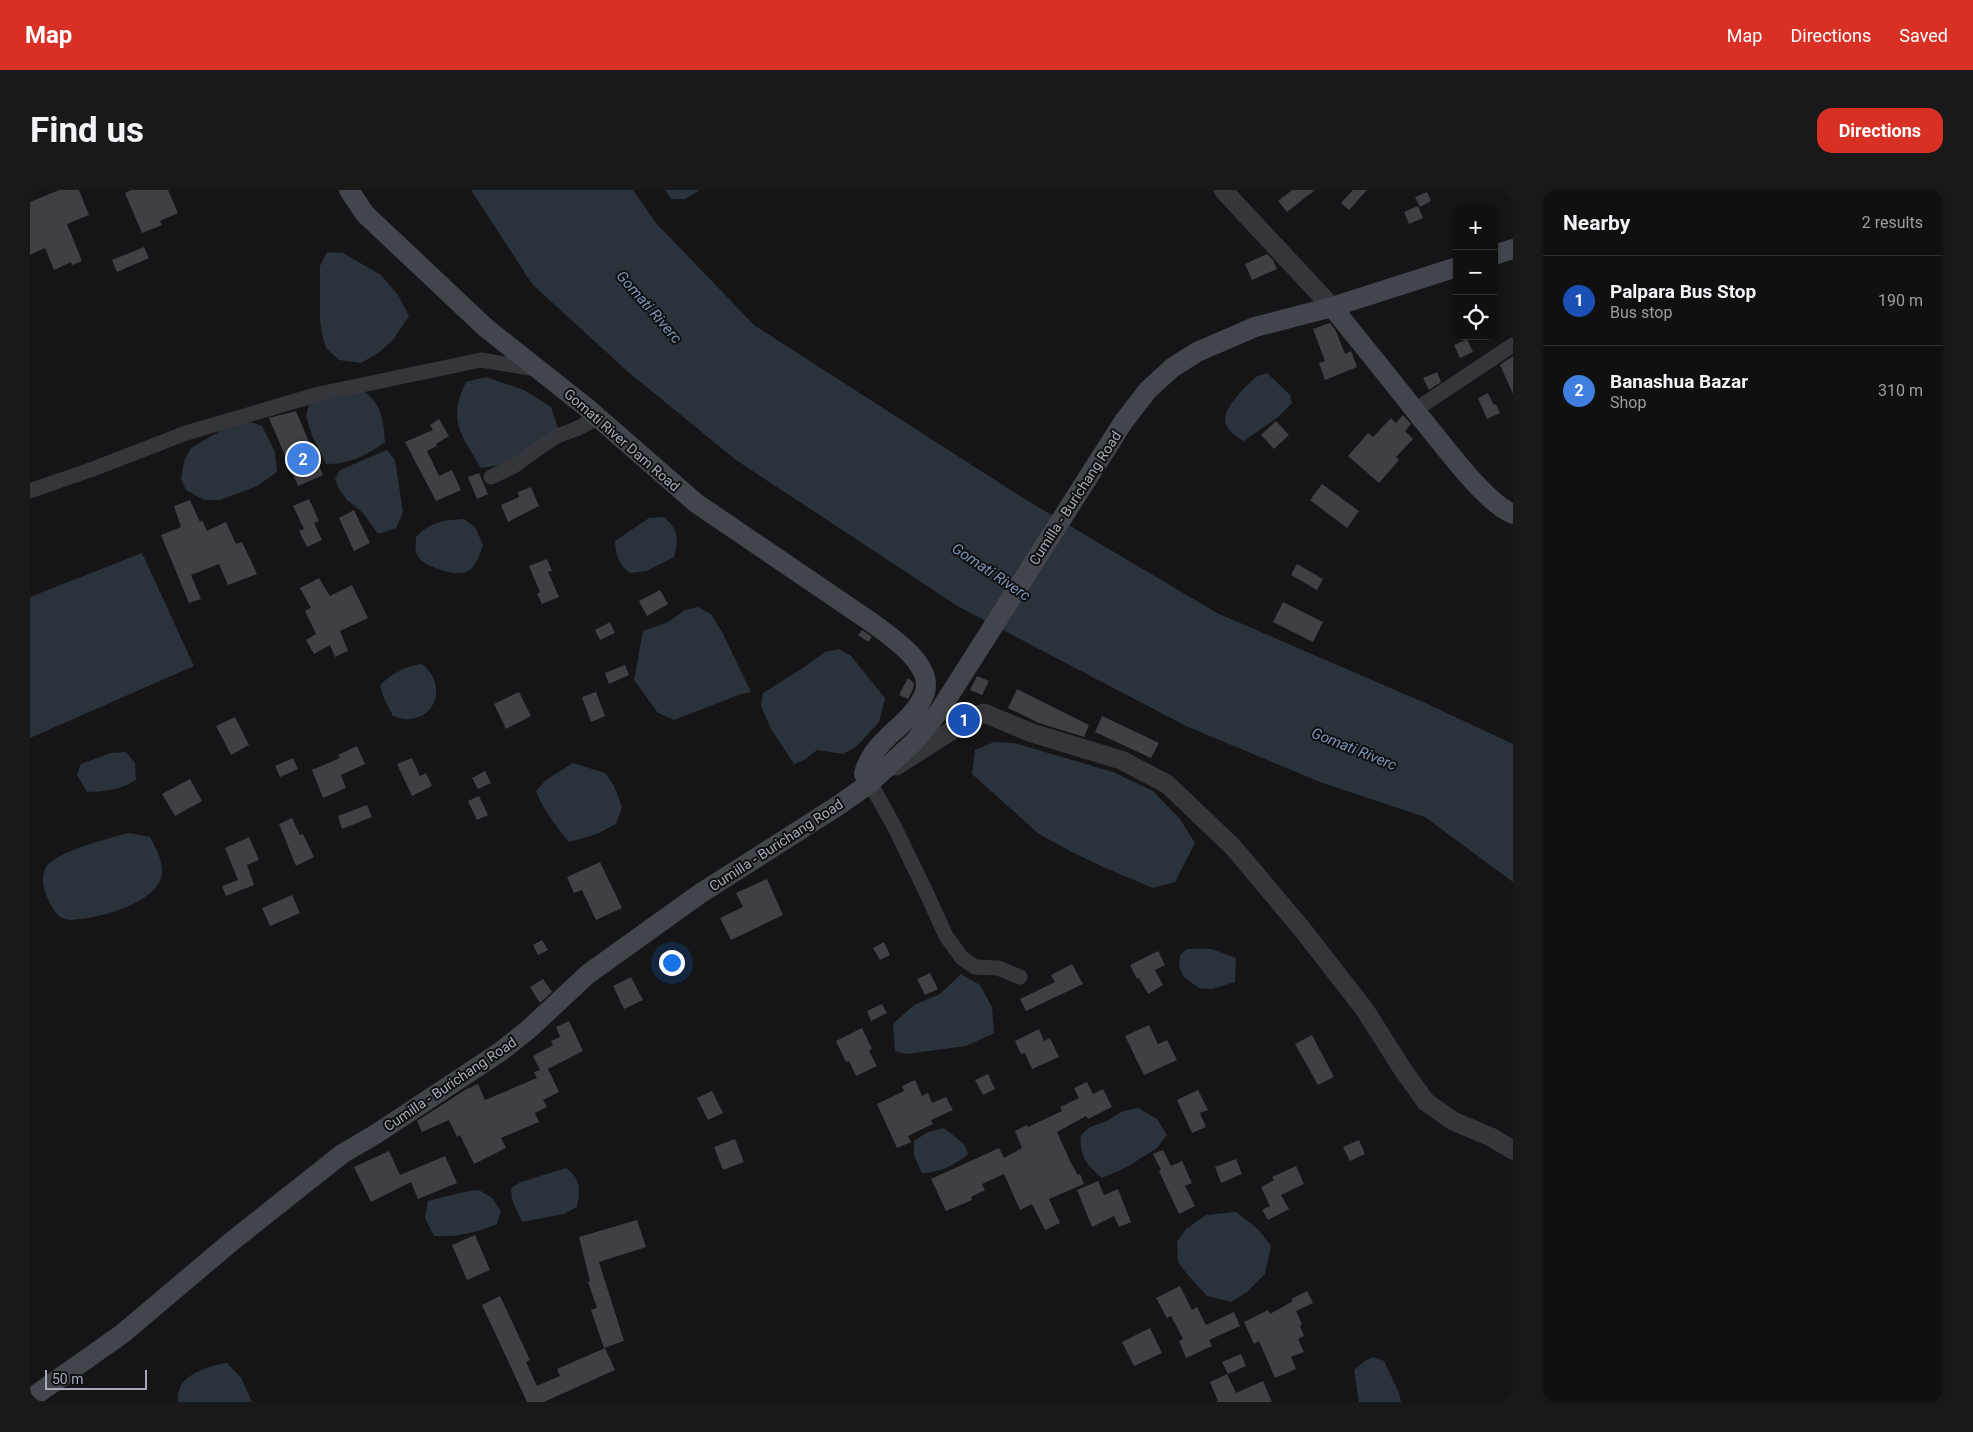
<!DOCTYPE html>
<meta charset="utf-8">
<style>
body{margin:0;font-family:Roboto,sans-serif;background:#19191a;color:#f1f3f6}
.controls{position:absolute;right:15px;top:15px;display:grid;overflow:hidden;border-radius:10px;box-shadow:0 1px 4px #0004}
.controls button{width:45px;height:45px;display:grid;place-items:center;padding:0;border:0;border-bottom:1px solid #303031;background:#101011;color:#f1f3f6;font:25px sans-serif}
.scale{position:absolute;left:15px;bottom:12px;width:102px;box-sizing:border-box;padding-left:5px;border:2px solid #a6aab8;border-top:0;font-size:14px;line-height:18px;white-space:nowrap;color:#a6aab8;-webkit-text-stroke:4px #101012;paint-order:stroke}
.you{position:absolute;left:641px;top:772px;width:18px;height:18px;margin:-12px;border:4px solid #fff;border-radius:50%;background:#1a73e8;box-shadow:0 0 0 8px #1a73e833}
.badge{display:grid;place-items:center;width:32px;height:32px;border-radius:50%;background:#d93025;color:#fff;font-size:16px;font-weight:700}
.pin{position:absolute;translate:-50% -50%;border:2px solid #fff;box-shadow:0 1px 5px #0006}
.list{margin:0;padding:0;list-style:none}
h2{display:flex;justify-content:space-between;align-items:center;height:65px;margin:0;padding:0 20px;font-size:21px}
h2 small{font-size:16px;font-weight:400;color:#9c9d9f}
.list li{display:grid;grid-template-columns:32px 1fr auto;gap:15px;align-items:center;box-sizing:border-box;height:90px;padding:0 20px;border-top:1px solid #303031}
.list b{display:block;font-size:19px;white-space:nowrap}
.list p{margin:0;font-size:16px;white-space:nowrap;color:#9c9d9f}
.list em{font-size:16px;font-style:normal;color:#9c9d9f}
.icon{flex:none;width:28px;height:28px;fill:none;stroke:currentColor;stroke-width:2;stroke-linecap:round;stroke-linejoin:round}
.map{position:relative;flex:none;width:1483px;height:1212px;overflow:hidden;border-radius:15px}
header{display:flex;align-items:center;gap:30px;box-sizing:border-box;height:70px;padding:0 25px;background:#d93025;color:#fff}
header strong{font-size:24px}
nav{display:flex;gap:28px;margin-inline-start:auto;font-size:18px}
.intro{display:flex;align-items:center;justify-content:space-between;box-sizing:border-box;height:120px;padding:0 30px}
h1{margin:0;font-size:35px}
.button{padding:12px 22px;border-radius:15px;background:#d93025;color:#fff;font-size:18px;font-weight:700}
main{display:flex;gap:30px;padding:0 30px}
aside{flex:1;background:#101011;border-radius:15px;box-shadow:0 1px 4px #0004}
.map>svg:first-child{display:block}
.water{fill:#2a323b}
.building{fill:#3f3f44}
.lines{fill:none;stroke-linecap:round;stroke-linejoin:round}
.minor{stroke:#35363c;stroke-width:15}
.tertiary{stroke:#35363c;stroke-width:19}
.secondary{stroke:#43454c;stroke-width:20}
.labels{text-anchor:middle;stroke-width:4;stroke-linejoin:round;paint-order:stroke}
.street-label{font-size:14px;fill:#a6aab8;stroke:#101012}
.water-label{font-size:15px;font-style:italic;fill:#7b94b5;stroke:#101012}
</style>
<header>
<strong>Map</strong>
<nav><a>Map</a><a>Directions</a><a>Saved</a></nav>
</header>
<div class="intro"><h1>Find us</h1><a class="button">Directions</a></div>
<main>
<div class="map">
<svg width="1483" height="1212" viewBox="0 0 1483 1212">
<rect width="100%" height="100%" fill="#151517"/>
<!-- water -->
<path class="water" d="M441,0H603L626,33L724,135L993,308L1187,423L1393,512L1483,554V692L1395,627L1290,592L1156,536L929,417L706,270L597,181L502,94Z
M635,0H670L655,9H641Z
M297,62L313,63L351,85L368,105L379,126L363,150L348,163L331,173L309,170L296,158L292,144L290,129V76Z
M1237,183L1260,205L1262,213L1248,227L1214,251C1206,247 1194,238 1195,228C1196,216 1217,194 1226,187C1229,185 1234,184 1237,183Z
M456,187L494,200L521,217L528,239L483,273L451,278C431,244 417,231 436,192Z
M331,199C352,214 353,227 355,252C336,266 320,274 296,274L282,245L276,226L279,214Z
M221,232L232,236L245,262L247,282L227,296L190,310H174L156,300L151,289L154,271L161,258L197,237Z
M357,260L365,270L373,322L366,338L348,344L333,323L317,310L309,299L305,289L310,280Z
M634,327C648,339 649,349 644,367L617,381L600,383C588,374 586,365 585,351L619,328Z
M434,329L445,337L453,355C443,387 433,388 403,377C396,374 389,371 386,362C385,358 386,351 386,347C400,332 414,330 434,329Z
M112,363L164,476L0,548V407Z
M668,417L681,424L693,444L721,502L711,504L644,530L628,523L604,490L613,441L638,432L655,420Z
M809,459L821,466L855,508L849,532L827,556L813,564L787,560L774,570L764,574L741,539L731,516L733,503L773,478L795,462Z
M391,474C415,489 410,527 379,529C374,530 367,527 363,526L353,506L350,495C363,483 374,477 391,474Z
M964,552L984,553L1083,582L1123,601L1150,629L1165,653L1145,692L1123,698L1073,677L1042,662L1009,644L942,584L945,560Z
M96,562L105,573L106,590C93,599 74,602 57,602L47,585L51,574L81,563Z
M543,573L575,583L584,596L592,617L586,634L567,644L539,652C526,636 514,621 506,601L516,590Z
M99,643L120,647C126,658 133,671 132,683C129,712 74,727 50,729C46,729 39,731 35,729C25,726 21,715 17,707C13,698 11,686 16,677C27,661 80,648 99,643Z
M1157,759H1181L1206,768L1205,792L1182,799L1169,798L1154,787L1149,777L1150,765Z
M931,784L950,795L962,817L964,843L936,856L876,864L865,861L863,834L884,815L910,804Z
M1108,918L1127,929L1137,945L1127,958L1097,977L1072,988C1056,975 1049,965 1051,945L1060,937L1077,931L1093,921Z
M914,938L934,954L938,964C926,975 908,983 892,983L884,966V951L898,942Z
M536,978C551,989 550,999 547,1017L534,1024L492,1032L482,1010L481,998L491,992Z
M449,1000L462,1008L471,1021L467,1034C446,1043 427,1047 404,1046L395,1028L398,1011C414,1007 434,1001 449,1000Z
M1206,1022L1228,1039L1241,1056L1235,1084L1217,1102L1201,1112L1177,1106L1157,1084L1148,1072L1147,1052L1156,1039L1176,1025Z
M1343,1167L1354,1171L1369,1203L1371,1212H1329L1324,1180L1335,1171Z
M197,1173L211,1188L222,1212H148C144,1186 177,1176 197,1173Z"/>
<!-- building -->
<path class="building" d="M29,0H49L59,25L37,34L52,71L42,75L41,72L24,80L15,58L0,65V12Z
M101,0H138L148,23L130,31L132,35L112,43L95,3Z
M1262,0H1285L1257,22L1248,11Z
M1323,0H1337L1319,20L1311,13Z
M1397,2L1401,11L1390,17L1385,7Z
M1388,16L1393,28L1379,34L1374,22Z
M114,57L119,68L87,82L82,70Z
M1237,64L1243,70L1247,79L1222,90L1215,74Z
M1300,133L1306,141L1315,164L1321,161L1327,177L1295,190L1289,173L1295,171L1283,139Z
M1437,149L1443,162L1430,168L1424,155Z
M1483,166V204L1470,175Z
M1407,182L1411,192L1399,200L1393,188Z
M1458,203L1464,215L1466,214L1470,223L1457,229L1448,208Z
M266,221L293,285L268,296L239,228Z
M1373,225L1381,234L1375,241L1383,249L1366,267L1369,270L1349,293L1318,266L1338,243L1343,247L1361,228L1366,233Z
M409,229L419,246L406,254L407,256L397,261L409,286L422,280L431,300L406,311L375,252L403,240L400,235Z
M1246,231L1259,245L1244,259L1231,245Z
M449,283L458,304L447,309L438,287Z
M1292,294L1329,321L1317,338L1280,310Z
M501,297L509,316L478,332L471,315L489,307L488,302Z
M279,309L289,331L284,333L292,350L277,357L269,341L274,339L263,316Z
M160,310L170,332L172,330L177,341L196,332L206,354L212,352L227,384L198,395L189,374L161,385L171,409L159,413L131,345L151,337L144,316Z
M324,320L340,353L324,361L309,328Z
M517,369L522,381L518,382L529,407L512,414L507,404L510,402L499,376Z
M1267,374L1293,389L1287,400L1261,385Z
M289,388L300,406L322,395L338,428L310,441L318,461L305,467L300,455L284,464L276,450L286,444L275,421L281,418L270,398Z
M630,400L638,414L617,426L609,411Z
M1253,412L1293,432L1283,452L1243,432Z
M580,432L585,443L570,450L565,440Z
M832,440L842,447L838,452L828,445Z
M595,475L599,485L579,494L575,483Z
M947,486L959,491L952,505L940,500Z
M878,488L884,493L883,499L878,509L869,505Z
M987,499L1059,535L1054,547L1009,533L978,518Z
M489,502L501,526L476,539L464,514Z
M566,502L575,526L561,532L552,507Z
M1072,526L1129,553L1121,568L1065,542Z
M205,527L219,555L201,565L186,536Z
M327,556L335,574L311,585L316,598L293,608L282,580L310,568L308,565Z
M263,568L268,579L250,587L245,576Z
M382,568L390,586L396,583L402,596L382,606L367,574Z
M455,581L461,593L448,599L442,588Z
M160,589L172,611L145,626L132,604Z
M449,606L458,625L447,630L438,611Z
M337,615L342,627L312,639L308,626Z
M262,628L270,645L273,644L284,667L266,676L249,634Z
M219,647L229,670L217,675L224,695L196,706L192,696L208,690L195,658Z
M570,672L592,718L566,730L552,700L544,703L537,687Z
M737,689L753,725L701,750L690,728L713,717L706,703Z
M262,705L270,723L240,736L232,718Z
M512,750L518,760L508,765L503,755Z
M854,752L860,765L850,770L843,758Z
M1128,761L1135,775L1125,780L1133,795L1118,804L1109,788L1107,789L1100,775Z
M1042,774L1053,794L996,821L990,809L1025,792L1021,785Z
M900,783L908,799L895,805L887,789Z
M601,787L613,810L594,819L583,796Z
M513,789L522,802L510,813L500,797Z
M852,814L857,823L841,831L837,821Z
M539,831L553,861L518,879L529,902L513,910L517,917L505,923L509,932L471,948L476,958L444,974L430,945L427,947L419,930L392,942L387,931L435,900L448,894L455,910L507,888L504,882L510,880L503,866L523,855L521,851L530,847L526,837Z
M1119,835L1128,854L1137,850L1147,870L1114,885L1095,846Z
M832,838L842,859L839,861L847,876L826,886L819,871L816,872L806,851Z
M1009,839L1014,851L1020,848L1029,867L1002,879L995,863L991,864L985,851Z
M1282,845L1304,887L1288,895L1265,854Z
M958,884L965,899L953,905L945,890Z
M885,890L892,906L898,903L902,913L916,907L923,920L901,930L903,934L878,946L881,952L867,958L847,914L874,901L872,896Z
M1057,892L1063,904L1073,899L1082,917L1058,929L1056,926L1027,942L1041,973L1048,985L1050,984L1054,994L1019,1009L1030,1033L1015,1040L1002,1014L990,1020L974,984L952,994L955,1000L941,1007L942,1010L916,1021L901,989L969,958L974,968L992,958L985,941L997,935L998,937L1032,921L1030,917L1049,908L1044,898Z
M1168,900L1178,920L1170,923L1176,937L1162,943L1147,910Z
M682,901L693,923L678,930L667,908Z
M705,949L714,972L693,980L684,957Z
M1329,950L1335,964L1320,971L1313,957Z
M1133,960L1141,976L1152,971L1162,993L1155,996L1165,1016L1149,1024L1129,981L1131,980L1123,964Z
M359,961L370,985L415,966L427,993L388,1009L381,992L341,1012L324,977Z
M1206,969L1212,984L1191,993L1185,977Z
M1266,976L1274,994L1251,1005L1259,1019L1238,1030L1232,1020L1240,1016L1231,997L1244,990L1242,987Z
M1068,991L1074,1005L1088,999L1101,1032L1089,1037L1084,1026L1062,1037L1047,1000Z
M607,1030L616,1057L569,1072L594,1151L574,1158L561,1120L567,1118L558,1092L560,1091L549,1047Z
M445,1045L460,1080L437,1090L422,1055Z
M1150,1096L1162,1120L1167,1117L1176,1135L1204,1122L1210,1136L1179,1150L1182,1156L1156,1168L1149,1151L1153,1149L1141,1126L1137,1128L1126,1108Z
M1277,1101L1283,1113L1266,1121L1272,1134L1270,1136L1274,1146L1268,1149L1274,1162L1261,1167L1266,1179L1245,1188L1229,1151L1224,1154L1214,1132L1238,1120L1240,1124L1263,1111L1261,1109Z
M470,1106L500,1170L496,1172L507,1196L530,1186L527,1179L575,1158L585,1180L514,1212H497L452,1115Z
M1120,1138L1132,1163L1104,1176L1092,1152Z
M1211,1164L1216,1176L1198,1184L1192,1172Z
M1197,1184L1206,1203L1233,1191L1242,1212H1185L1188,1211L1180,1192Z"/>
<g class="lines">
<!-- minor -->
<path class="minor" d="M1385,220L1483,155
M461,287L484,276L510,257L527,246L546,239L569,227
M0,301L63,279L156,243L289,204L451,170L506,179
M840,593L864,636L896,702L916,746L932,768L945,777L968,778L990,787"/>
<!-- tertiary -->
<path class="tertiary" d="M1193,0L1302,117
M866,576L943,527L954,523L1002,543L1091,570L1137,594L1203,657L1272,739L1335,820L1373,880L1396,912L1423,931L1461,947L1483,960"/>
<!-- secondary -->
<path class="secondary" d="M319,0L335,24L456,138L556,217L666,313L841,432C860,446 903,474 895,502C890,517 876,531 864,541C851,553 838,566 834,584L840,593
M1464,65L1483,59
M1302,117C1332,154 1362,191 1391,228C1412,253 1455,313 1483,324
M0,1209L92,1144L201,1052L312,964L346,944L470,862L499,839L558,784L671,703L809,615L840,593L885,551L910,520L1094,231L1118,200L1142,178L1167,162L1225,137L1302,117L1427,77"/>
</g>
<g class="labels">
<!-- street labels -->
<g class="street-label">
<text transform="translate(592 250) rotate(41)" y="5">Gomati River Dam Road</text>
<text transform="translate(1045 308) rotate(-57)" y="5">Cumilla - Burichang Road</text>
<text transform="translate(746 655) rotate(-33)" y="5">Cumilla - Burichang Road</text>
<text transform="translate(420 894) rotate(-34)" y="5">Cumilla - Burichang Road</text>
</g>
<!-- water labels -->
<g class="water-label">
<text transform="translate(619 117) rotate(49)" y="5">Gomati Riverc</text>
<text transform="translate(961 382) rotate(34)" y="5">Gomati Riverc</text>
<text transform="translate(1324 559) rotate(22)" y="5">Gomati Riverc</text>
</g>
</g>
</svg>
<div class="controls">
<button>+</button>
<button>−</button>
<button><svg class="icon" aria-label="locate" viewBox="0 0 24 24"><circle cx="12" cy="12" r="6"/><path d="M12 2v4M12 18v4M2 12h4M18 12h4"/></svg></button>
</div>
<div class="scale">50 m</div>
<div class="you"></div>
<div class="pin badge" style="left:934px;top:530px;background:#1a4fb4">1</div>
<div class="pin badge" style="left:273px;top:269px;background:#3f7fe0">2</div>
</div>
<aside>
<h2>Nearby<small>2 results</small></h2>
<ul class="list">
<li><span class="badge" style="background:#1a4fb4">1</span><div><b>Palpara Bus Stop</b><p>Bus stop</p></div><em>190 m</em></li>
<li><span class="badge" style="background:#3f7fe0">2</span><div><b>Banashua Bazar</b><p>Shop</p></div><em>310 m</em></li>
</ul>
</aside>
</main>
